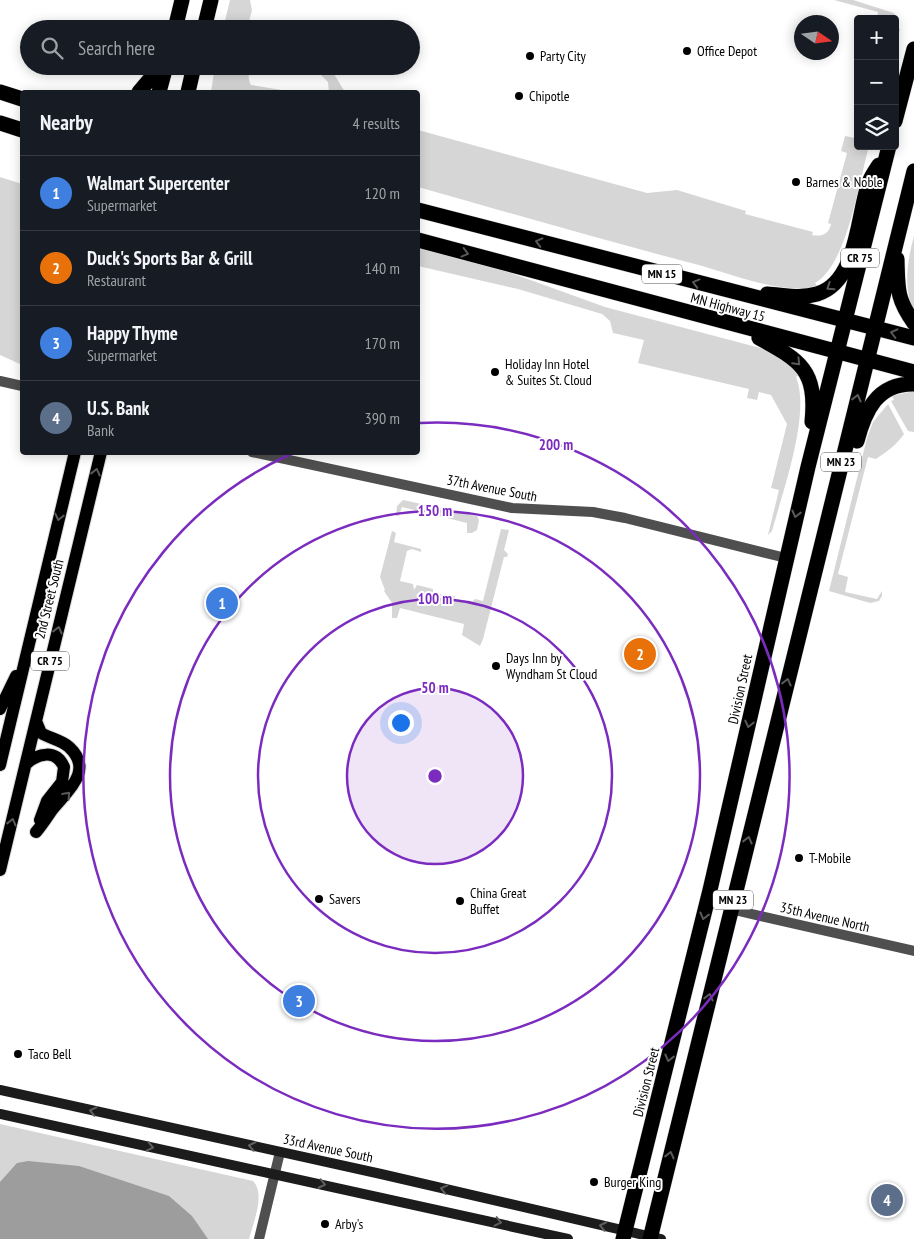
<!DOCTYPE html>
<meta charset="utf-8">
<style>
body{margin:0;font-family:"PT Sans Narrow",sans-serif;background:#20242c;color:#f1f3f6}
.controls{position:absolute;right:15px;top:15px;display:grid;overflow:hidden;border-radius:5px;box-shadow:0 2px 12px #0003}
.controls button{width:45px;height:45px;display:grid;place-items:center;padding:0;border:0;border-bottom:1px solid #363941;background:#171b24;color:#f1f3f6;font:25px sans-serif}
.compass{position:absolute;left:794px;top:15px;width:45px;height:45px;border-radius:50%;background:#171b24;box-shadow:0 2px 12px #0003;rotate:103deg}
.you{position:absolute;left:400px;top:722px;width:18px;height:18px;margin:-12px;border:4px solid #fff;border-radius:50%;background:#1a73e8;box-shadow:0 0 0 8px #1a73e833}
.badge{display:grid;place-items:center;width:32px;height:32px;border-radius:50%;background:#858687;color:#fff;font-size:16px;font-weight:700}
.pin{position:absolute;translate:-50% -50%;border:2px solid #fff;box-shadow:0 1px 5px #0006}
.list{margin:0;padding:0;list-style:none}
h2{display:flex;justify-content:space-between;align-items:center;height:65px;margin:0;padding:0 20px;font-size:21px}
h2 small{font-size:16px;font-weight:400;color:#9ea1a6}
.list li{display:grid;grid-template-columns:32px 1fr auto;gap:15px;align-items:center;box-sizing:border-box;height:75px;padding:0 20px;border-top:1px solid #363941}
.list b{display:block;font-size:19px;white-space:nowrap}
.list p{margin:0;font-size:16px;white-space:nowrap;color:#9ea1a6}
.list em{font-size:16px;font-style:normal;color:#9ea1a6}
.icon{flex:none;width:28px;height:28px;fill:none;stroke:currentColor;stroke-width:2;stroke-linecap:round;stroke-linejoin:round}
.map{position:relative;flex:none;width:914px;height:1239px;overflow:hidden}
.search{position:absolute;background:#171b24;box-shadow:0 2px 12px #0003;left:20px;top:20px;width:400px;height:55px;display:flex;align-items:center;gap:12px;box-sizing:border-box;padding:0 18px;border-radius:28px;color:#9ea1a6;font-size:19px}
.panel{position:absolute;background:#171b24;box-shadow:0 2px 12px #0003;left:20px;top:90px;width:400px;height:365px;border-radius:5px}
.map>svg:first-child{display:block}
.green{fill:#d6d6d6}
.water{fill:#9d9d9d}
.lines{fill:none;stroke-linecap:round;stroke-linejoin:round}
.primary-casing{stroke:#dbdbdb;stroke-width:14}
.highway-casing{stroke:#dbdbdb;stroke-width:16}
.street{stroke:#4f4f4f;stroke-width:10}
.secondary{stroke:#1c1c1c;stroke-width:10}
.primary{stroke:#000;stroke-width:12}
.highway{stroke:#000;stroke-width:15}
.oneway{stroke:#595959}
.oneway2{stroke:#606060}
.ring{fill:none;stroke:#7b2cbf;stroke-width:2.5}
.poi-dot{fill:#000;stroke:#fff;stroke-width:2}
.labels{text-anchor:middle;stroke-width:4;stroke-linejoin:round;paint-order:stroke}
.shield{fill:#fff;stroke:#4c4c4c;stroke-width:1}
.shield-label{font-size:12px;font-weight:bold;fill:#000}
.poi-label{font-size:14px;fill:#000;stroke:#fff;text-anchor:start}
.street-label{font-size:14px;fill:#000;stroke:#fff}
.centre{fill:#7b2cbf;stroke:#fff;stroke-width:2.5}
.ring-label{font-size:15px;text-anchor:middle;font-weight:bold;fill:#7b2cbf;stroke:#fff;stroke-width:4;stroke-linejoin:round;paint-order:stroke}
</style>
<div class="map">
<svg width="914" height="1239" viewBox="0 0 914 1239">
<rect width="100%" height="100%" fill="#fff"/>
<!-- green -->
<path class="green" d="M230,0H250L252,10L247,29H223Z
M834,0H853L894,13L897,22L896,27L900,29L895,47V19H877L878,12Z
M215,66H255C248,72 247,77 251,85L294,92H211Z
M316,66H329L345,92H329L328,82L315,69Z
M858,127V146H869C859,182 847,265 815,283L817,286C784,296 729,273 695,264C602,240 510,213 418,187V130L647,193L677,190L746,211L745,214L813,232L812,235C822,237 829,234 831,224L828,223L847,153L841,151L845,136L855,138Z
M0,177L22,184V365L0,355Z
M914,236V313C903,287 907,262 914,236Z
M418,247L511,273L605,307L768,350L773,352L800,374L796,377C811,413 783,491 772,531L768,535L779,490L771,488L787,424L771,395L759,392L757,400L747,398L749,389L638,363L644,340L613,333L610,321L602,314L518,289L418,266Z
M914,391V432L908,431L891,401L894,400L892,396Z
M888,404L904,434C896,445 888,451 876,459L868,457L838,574L848,577L845,592L877,599L882,591V596L879,601L870,603L829,591L867,438L873,422Z
M403,500L477,516L479,520L477,530L472,533H467V523L402,507L399,516H396L397,506Z
M501,529L509,530L504,550L508,554L507,557H504L483,639L480,646L462,635L464,624L400,608L397,618H392V603L384,591L385,590L380,577L392,531L396,533L394,542L421,549V552L412,549L407,551L400,581L413,584L414,590L417,585L433,589V593L455,596L454,599L472,602L475,599L483,601Z
M0,1124L253,1181C266,1194 253,1223 249,1239H0Z"/>
<!-- water -->
<path class="water" d="M28,1161L79,1166L169,1196L192,1216L208,1239H0V1182L17,1163Z"/>
<g class="lines">
<defs>
<path id="primary" d="M0,709L16,676
M36,721L41,733C49,738 61,740 69,747C95,771 66,792 52,810C47,817 42,825 36,832
M26,764C38,753 56,749 64,767L62,782L47,801L40,820
M0,765L75,452
M0,870L101,452"/>
<path id="highway" d="M175,29L182,0
M204,29L211,0
M0,92L22,99
M139,92L161,66
M159,92L166,66
M188,92L194,66
M895,121L914,49
M0,123L22,130
M418,210L914,338
M418,240L914,372
M897,259C898,288 896,298 914,323
M767,294C784,295 800,299 817,294C857,282 857,219 868,185C870,178 875,171 879,165
M759,338C801,361 817,370 812,422
M857,441C865,411 877,383 914,384
M623,1239L710,890L808,467L889,146
M650,1239L914,171"/>
</defs>
<!-- primary casing -->
<use href="#primary" class="primary-casing"/>
<!-- highway casing -->
<use href="#highway" class="highway-casing"/>
<!-- street -->
<path class="street" d="M0,381L22,386
M252,452L512,508L593,512L625,518L786,558
M730,909L914,951
M259,1239L280,1152"/>
<!-- secondary -->
<path class="secondary" d="M0,1090L381,1174L661,1239
M0,1114L568,1239"/>
<!-- primary -->
<use href="#primary" class="primary"/>
<!-- highway -->
<use href="#highway" class="highway"/>
</g>
<!-- one-way arrows -->
<defs><path id="oneway-chevron" d="M-2-3.5L2.5 0L-2 3.5" fill="none" stroke-width="1.6" stroke-linecap="round" stroke-linejoin="round" transform="scale(1.25)"/></defs>
<g class="oneway">
<use href="#oneway-chevron" transform="translate(539 242) rotate(-165)"/>
<use href="#oneway-chevron" transform="translate(465 253) rotate(15)"/>
<use href="#oneway-chevron" transform="translate(696 283) rotate(-165)"/>
<use href="#oneway-chevron" transform="translate(830 287) rotate(146)"/>
<use href="#oneway-chevron" transform="translate(894 333) rotate(-166)"/>
<use href="#oneway-chevron" transform="translate(797 362) rotate(46)"/>
<use href="#oneway-chevron" transform="translate(857 398) rotate(-76)"/>
<use href="#oneway-chevron" transform="translate(96 472) rotate(-76)"/>
<use href="#oneway-chevron" transform="translate(796 514) rotate(104)"/>
<use href="#oneway-chevron" transform="translate(59 517) rotate(103)"/>
<use href="#oneway-chevron" transform="translate(58 630) rotate(-76)"/>
<use href="#oneway-chevron" transform="translate(787 682) rotate(-76)"/>
<use href="#oneway-chevron" transform="translate(749 724) rotate(103)"/>
<use href="#oneway-chevron" transform="translate(67 795) rotate(-48)"/>
<use href="#oneway-chevron" transform="translate(12 822) rotate(-76)"/>
<use href="#oneway-chevron" transform="translate(748 840) rotate(-76)"/>
<use href="#oneway-chevron" transform="translate(704 916) rotate(104)"/>
<use href="#oneway-chevron" transform="translate(709 997) rotate(-76)"/>
<use href="#oneway-chevron" transform="translate(669 1058) rotate(104)"/>
<use href="#oneway-chevron" transform="translate(670 1155) rotate(-76)"/>
</g>
<g class="oneway2">
<use href="#oneway-chevron" transform="translate(93 1111) rotate(-167)"/>
<use href="#oneway-chevron" transform="translate(252 1146) rotate(-168)"/>
<use href="#oneway-chevron" transform="translate(150 1147) rotate(13)"/>
<use href="#oneway-chevron" transform="translate(322 1184) rotate(12)"/>
<use href="#oneway-chevron" transform="translate(444 1189) rotate(-166)"/>
<use href="#oneway-chevron" transform="translate(498 1222) rotate(13)"/>
<use href="#oneway-chevron" transform="translate(603 1226) rotate(-168)"/>
</g>
<!-- distance rings -->
<circle cx="435" cy="776" r="88" fill="#7b2cbf" fill-opacity=".12"/>
<g class="ring">
<circle cx="435" cy="776" r="88"/>
<circle cx="435" cy="776" r="177"/>
<circle cx="435" cy="776" r="265"/>
<path d="M420 423A353 353 0 1 1 291 454"/>
</g>
<!-- markers -->
<g class="poi-dot">
<circle cx="687" cy="51" r="5"/>
<circle cx="530" cy="56" r="5"/>
<circle cx="519" cy="96" r="5"/>
<circle cx="796" cy="182" r="5"/>
<circle cx="495" cy="372" r="5"/>
<circle cx="496" cy="666" r="5"/>
<circle cx="799" cy="858" r="5"/>
<circle cx="319" cy="899" r="5"/>
<circle cx="460" cy="901" r="5"/>
<circle cx="18" cy="1054" r="5"/>
<circle cx="594" cy="1182" r="5"/>
<circle cx="325" cy="1224" r="5"/>
</g>
<g class="labels">
<!-- shield labels -->
<g class="shield">
<rect x="841" y="248.5" width="38" height="19" rx="4"/>
<rect x="642" y="264.5" width="40" height="19" rx="4"/>
<rect x="821" y="452.5" width="40" height="19" rx="4"/>
<rect x="31" y="651.5" width="38" height="19" rx="4"/>
<rect x="713" y="890.5" width="40" height="19" rx="4"/>
</g>
<g class="shield-label">
<text x="860" y="262">CR 75</text>
<text x="662" y="278">MN 15</text>
<text x="841" y="466">MN 23</text>
<text x="50" y="665">CR 75</text>
<text x="733" y="904">MN 23</text>
</g>
<!-- poi labels -->
<g class="poi-label">
<text x="697" y="56">Office Depot</text>
<text x="540" y="61">Party City</text>
<text x="529" y="101">Chipotle</text>
<text x="806" y="187">Barnes &amp; Noble</text>
<text x="505" y="369">Holiday Inn Hotel<tspan x="505" dy="16">&amp; Suites St. Cloud</tspan></text>
<text x="506" y="663">Days Inn by<tspan x="506" dy="16">Wyndham St Cloud</tspan></text>
<text x="809" y="863">T-Mobile</text>
<text x="470" y="898">China Great<tspan x="470" dy="16">Buffet</tspan></text>
<text x="329" y="904">Savers</text>
<text x="28" y="1059">Taco Bell</text>
<text x="604" y="1187">Burger King</text>
<text x="335" y="1229">Arby's</text>
</g>
<!-- street labels -->
<g class="street-label">
<text transform="translate(728 307) rotate(15)" y="5">MN Highway 15</text>
<text transform="translate(492 488) rotate(11)" y="5">37th Avenue South</text>
<text transform="translate(49 599) rotate(-76)" y="5">2nd Street South</text>
<text transform="translate(740 689) rotate(-78)" y="5">Division Street</text>
<text transform="translate(825 917) rotate(13)" y="5">35th Avenue North</text>
<text transform="translate(646 1082) rotate(-76)" y="5">Division Street</text>
<text transform="translate(328 1148) rotate(12)" y="5">33rd Avenue South</text>
</g>
</g>
<circle cx="435" cy="776" r="8" class="centre"/>
<g class="ring-label">
<text x="556" y="450">200 m</text>
<text x="435" y="516">150 m</text>
<text x="435" y="604">100 m</text>
<text x="435" y="693">50 m</text>
</g>
</svg>
<div class="controls">
<button>+</button>
<button>−</button>
<button><svg class="icon" aria-label="layers" viewBox="0 0 24 24"><path d="M12 4l9 5-9 5-9-5zM3 14l9 5 9-5"/></svg></button>
</div>
<svg class="compass" viewBox="-18 -18 36 36"><path d="M0-13l5 13h-10z" fill="#e53935"/><path d="M0 13l5-13h-10z" fill="#9ea1a6"/></svg>
<div class="you"></div>
<div class="pin badge" style="left:222px;top:603px;background:#3f7fe0">1</div>
<div class="pin badge" style="left:640px;top:654px;background:#e8710a">2</div>
<div class="pin badge" style="left:299px;top:1001px;background:#3f7fe0">3</div>
<div class="pin badge" style="left:887px;top:1200px;background:#5c6f8a">4</div>
<div class="search"><svg class="icon" aria-label="search" viewBox="0 0 24 24"><circle cx="10" cy="10" r="6"/><path d="M15 15l6 6"/></svg>Search here</div>
<section class="panel">
<h2>Nearby<small>4 results</small></h2>
<ul class="list">
<li><span class="badge" style="background:#3f7fe0">1</span><div><b>Walmart Supercenter</b><p>Supermarket</p></div><em>120 m</em></li>
<li><span class="badge" style="background:#e8710a">2</span><div><b>Duck's Sports Bar &amp; Grill</b><p>Restaurant</p></div><em>140 m</em></li>
<li><span class="badge" style="background:#3f7fe0">3</span><div><b>Happy Thyme</b><p>Supermarket</p></div><em>170 m</em></li>
<li><span class="badge" style="background:#5c6f8a">4</span><div><b>U.S. Bank</b><p>Bank</p></div><em>390 m</em></li>
</ul>
</section>
</div>
